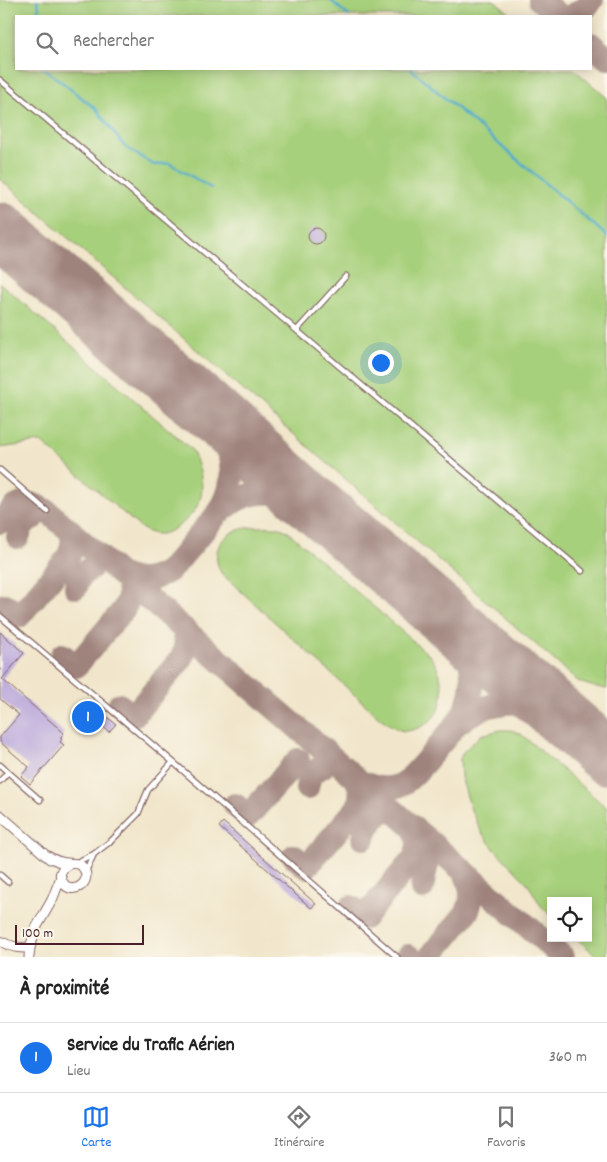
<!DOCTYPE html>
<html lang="fr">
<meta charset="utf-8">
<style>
body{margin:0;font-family:Dekko,sans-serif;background:#f6f6f6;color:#222}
.controls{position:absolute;right:15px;bottom:15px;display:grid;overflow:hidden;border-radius:0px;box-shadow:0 2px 12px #0003}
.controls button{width:45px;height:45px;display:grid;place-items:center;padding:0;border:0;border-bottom:1px solid #e0e0e0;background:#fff;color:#222;font:25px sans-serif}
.scale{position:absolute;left:15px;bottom:12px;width:129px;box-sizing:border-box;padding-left:5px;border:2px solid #4a1f2b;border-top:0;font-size:14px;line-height:18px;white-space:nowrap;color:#4a1f2b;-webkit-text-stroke:4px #fbf7ec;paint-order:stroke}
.you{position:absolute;left:380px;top:362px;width:18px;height:18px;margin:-12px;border:4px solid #fff;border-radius:50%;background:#1a73e8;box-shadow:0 0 0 8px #1a73e833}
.badge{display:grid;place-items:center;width:32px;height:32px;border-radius:50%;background:#1a73e8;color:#fff;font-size:16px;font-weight:700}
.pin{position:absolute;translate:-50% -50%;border:2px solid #fff;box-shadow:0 1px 5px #0006}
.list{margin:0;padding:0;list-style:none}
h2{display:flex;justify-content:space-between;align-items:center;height:65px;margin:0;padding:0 20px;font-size:21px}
h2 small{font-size:16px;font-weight:400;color:#767676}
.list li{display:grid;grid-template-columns:32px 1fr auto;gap:15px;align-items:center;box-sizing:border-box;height:70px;padding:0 20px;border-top:1px solid #e0e0e0}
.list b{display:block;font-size:19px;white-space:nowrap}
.list p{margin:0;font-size:16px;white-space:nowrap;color:#767676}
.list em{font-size:16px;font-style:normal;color:#767676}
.icon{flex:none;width:28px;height:28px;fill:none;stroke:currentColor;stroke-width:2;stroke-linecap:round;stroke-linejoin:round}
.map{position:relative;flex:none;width:607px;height:957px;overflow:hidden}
.search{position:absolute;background:#fff;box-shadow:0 2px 12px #0003;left:15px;right:15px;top:15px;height:55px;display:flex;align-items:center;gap:12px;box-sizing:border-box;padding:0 18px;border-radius:0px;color:#767676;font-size:19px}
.sheet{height:135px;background:#fff}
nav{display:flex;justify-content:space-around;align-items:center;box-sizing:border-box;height:70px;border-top:1px solid #e0e0e0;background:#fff;font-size:14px;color:#767676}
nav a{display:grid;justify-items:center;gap:2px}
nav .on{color:#1a73e8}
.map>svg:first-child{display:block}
.green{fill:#a7d07b;stroke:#787853}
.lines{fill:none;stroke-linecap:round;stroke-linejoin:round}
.stream{stroke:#4eaacc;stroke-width:2.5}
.taxiway{stroke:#9e827b;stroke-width:24}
.runway{stroke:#9e827b;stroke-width:58}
.building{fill:#bdacdb}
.service-casing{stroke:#846563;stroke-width:7}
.minor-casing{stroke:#846563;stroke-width:11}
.service{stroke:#fff;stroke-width:4.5}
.minor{stroke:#fff;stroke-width:9}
</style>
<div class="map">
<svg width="607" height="957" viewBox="0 0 607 957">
<rect width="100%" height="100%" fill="#fbf7ec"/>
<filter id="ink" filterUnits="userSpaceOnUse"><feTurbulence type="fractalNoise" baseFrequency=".02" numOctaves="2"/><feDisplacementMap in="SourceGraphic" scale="10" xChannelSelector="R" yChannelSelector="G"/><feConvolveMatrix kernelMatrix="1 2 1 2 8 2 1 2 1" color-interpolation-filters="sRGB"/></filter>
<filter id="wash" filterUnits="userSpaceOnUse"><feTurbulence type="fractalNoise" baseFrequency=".0096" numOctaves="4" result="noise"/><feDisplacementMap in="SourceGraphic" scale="20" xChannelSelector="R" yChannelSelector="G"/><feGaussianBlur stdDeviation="1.12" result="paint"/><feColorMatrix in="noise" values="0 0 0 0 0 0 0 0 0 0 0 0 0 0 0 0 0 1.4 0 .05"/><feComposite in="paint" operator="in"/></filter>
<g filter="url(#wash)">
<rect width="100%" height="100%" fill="#f1e6cb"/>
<!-- green -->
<path class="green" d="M0,0H494L513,16H16V69H574L607,98V689L591,686L579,682L0,179Z
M0,283L192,450C199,465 206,486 199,502C195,515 172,535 158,534C148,534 141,528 134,522L41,442L0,448Z
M253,527C264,527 277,525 287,531L429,655C445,674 449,709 426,724C419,728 412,731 404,731C396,730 386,722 380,718L222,574C212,558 216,541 233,532C239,529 247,528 253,527Z
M500,730H511L521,734L607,808V957H598L576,938H588V901H551V916L541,906L528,884L495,850L482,833L471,810L461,777L460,759L463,752L481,735Z"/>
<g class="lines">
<!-- stream -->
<path class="stream" d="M330,0L349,16
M36,16L39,8L37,0
M45,69L96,109L125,147L154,165L169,163L211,188
M411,69L607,236"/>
<!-- taxiway -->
<path class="taxiway" d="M540,0L559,16
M571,16L586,7L592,0
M591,44L607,58
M218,513C224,509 230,504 237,500C254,491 276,491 294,496C303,498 311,503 318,508
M0,522C16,504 24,497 47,511L563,957
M18,537C22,525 23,523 34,517
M122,575C135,581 146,582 159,576C162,575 166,573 169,571C178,562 186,551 194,542C204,529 217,517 224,503C228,496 230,488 231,481C234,453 222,428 205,407
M76,587C78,577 82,574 91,568
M5,605L19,616L67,559C72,550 74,541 71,531
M62,655L76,666L124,609L129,597L128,581
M119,705L133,716L181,659C187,649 187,639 183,628
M458,723C485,701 518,697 549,711C555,714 560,718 566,721C579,728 592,732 607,732
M361,782C373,787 385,791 398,786C412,781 431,754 441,743C447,736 453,729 458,722C466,711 471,696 472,682C473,661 464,643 454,624
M307,788C310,774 309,774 322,767
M235,805L248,816L298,760
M364,838C366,828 371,822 378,815
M294,856L306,867L358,807C362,795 361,787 355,777
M422,888L428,859
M351,907L364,918L415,857C419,846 419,839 414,829
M408,956L410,957
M430,957L467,912C474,898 471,884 464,871"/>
<!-- runway -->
<path class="runway" d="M0,231L205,407L318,508L607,756"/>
</g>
<g id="blocks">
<!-- building -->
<path class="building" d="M308 236a8 8 0 1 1 16 0a8 8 0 1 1-16 0Z
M0,632L24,653L2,679L64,733L60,738L62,739L60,742L64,745L30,784L21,776L29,767L0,742V737L19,715L0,699Z
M85,700L116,724L109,732L100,724L91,734L72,717Z
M223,822L316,904L311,908L219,827Z"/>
</g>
</g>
<g filter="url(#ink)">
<use href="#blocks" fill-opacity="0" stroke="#846563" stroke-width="1"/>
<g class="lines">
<defs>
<path id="service" d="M0,80L582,571
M297,330L346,276
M0,470L47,511
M0,616L173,762L397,957
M0,765L8,772L0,781
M8,772L40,800
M94,854L111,841L138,814L148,790L173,762
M75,863L94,854L86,871
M0,875L8,882"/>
<path id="minor" d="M0,815L50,859
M46,855C51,858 56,861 61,862C69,865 81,860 85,871C90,884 73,895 64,884C57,876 61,868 69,864
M0,941C11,947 18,948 30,948
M29,957L30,948L36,928L52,900L61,877"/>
</defs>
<!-- service casing -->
<use href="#service" class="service-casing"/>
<!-- minor casing -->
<use href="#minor" class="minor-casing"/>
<!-- service -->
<use href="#service" class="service"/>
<!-- minor -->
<use href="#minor" class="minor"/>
</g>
</g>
</svg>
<div class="controls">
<button><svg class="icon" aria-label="locate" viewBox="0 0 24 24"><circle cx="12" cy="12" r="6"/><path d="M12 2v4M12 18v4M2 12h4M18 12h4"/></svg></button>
</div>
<div class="scale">100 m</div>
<div class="you"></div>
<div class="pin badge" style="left:88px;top:717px">1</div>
<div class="search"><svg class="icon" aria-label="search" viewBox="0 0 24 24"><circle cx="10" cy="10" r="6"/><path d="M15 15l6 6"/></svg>Rechercher</div>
</div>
<section class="sheet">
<h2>À proximité<small></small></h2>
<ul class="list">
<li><span class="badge">1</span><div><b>Service du Trafic Aérien</b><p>Lieu</p></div><em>360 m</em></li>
</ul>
</section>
<nav>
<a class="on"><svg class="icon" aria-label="map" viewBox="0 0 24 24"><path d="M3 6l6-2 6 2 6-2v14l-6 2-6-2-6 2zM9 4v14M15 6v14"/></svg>Carte</a>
<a><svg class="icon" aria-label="directions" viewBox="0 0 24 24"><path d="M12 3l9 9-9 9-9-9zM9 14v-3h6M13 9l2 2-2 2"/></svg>Itinéraire</a>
<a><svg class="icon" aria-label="saved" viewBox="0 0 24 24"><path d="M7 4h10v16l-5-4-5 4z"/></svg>Favoris</a>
</nav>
